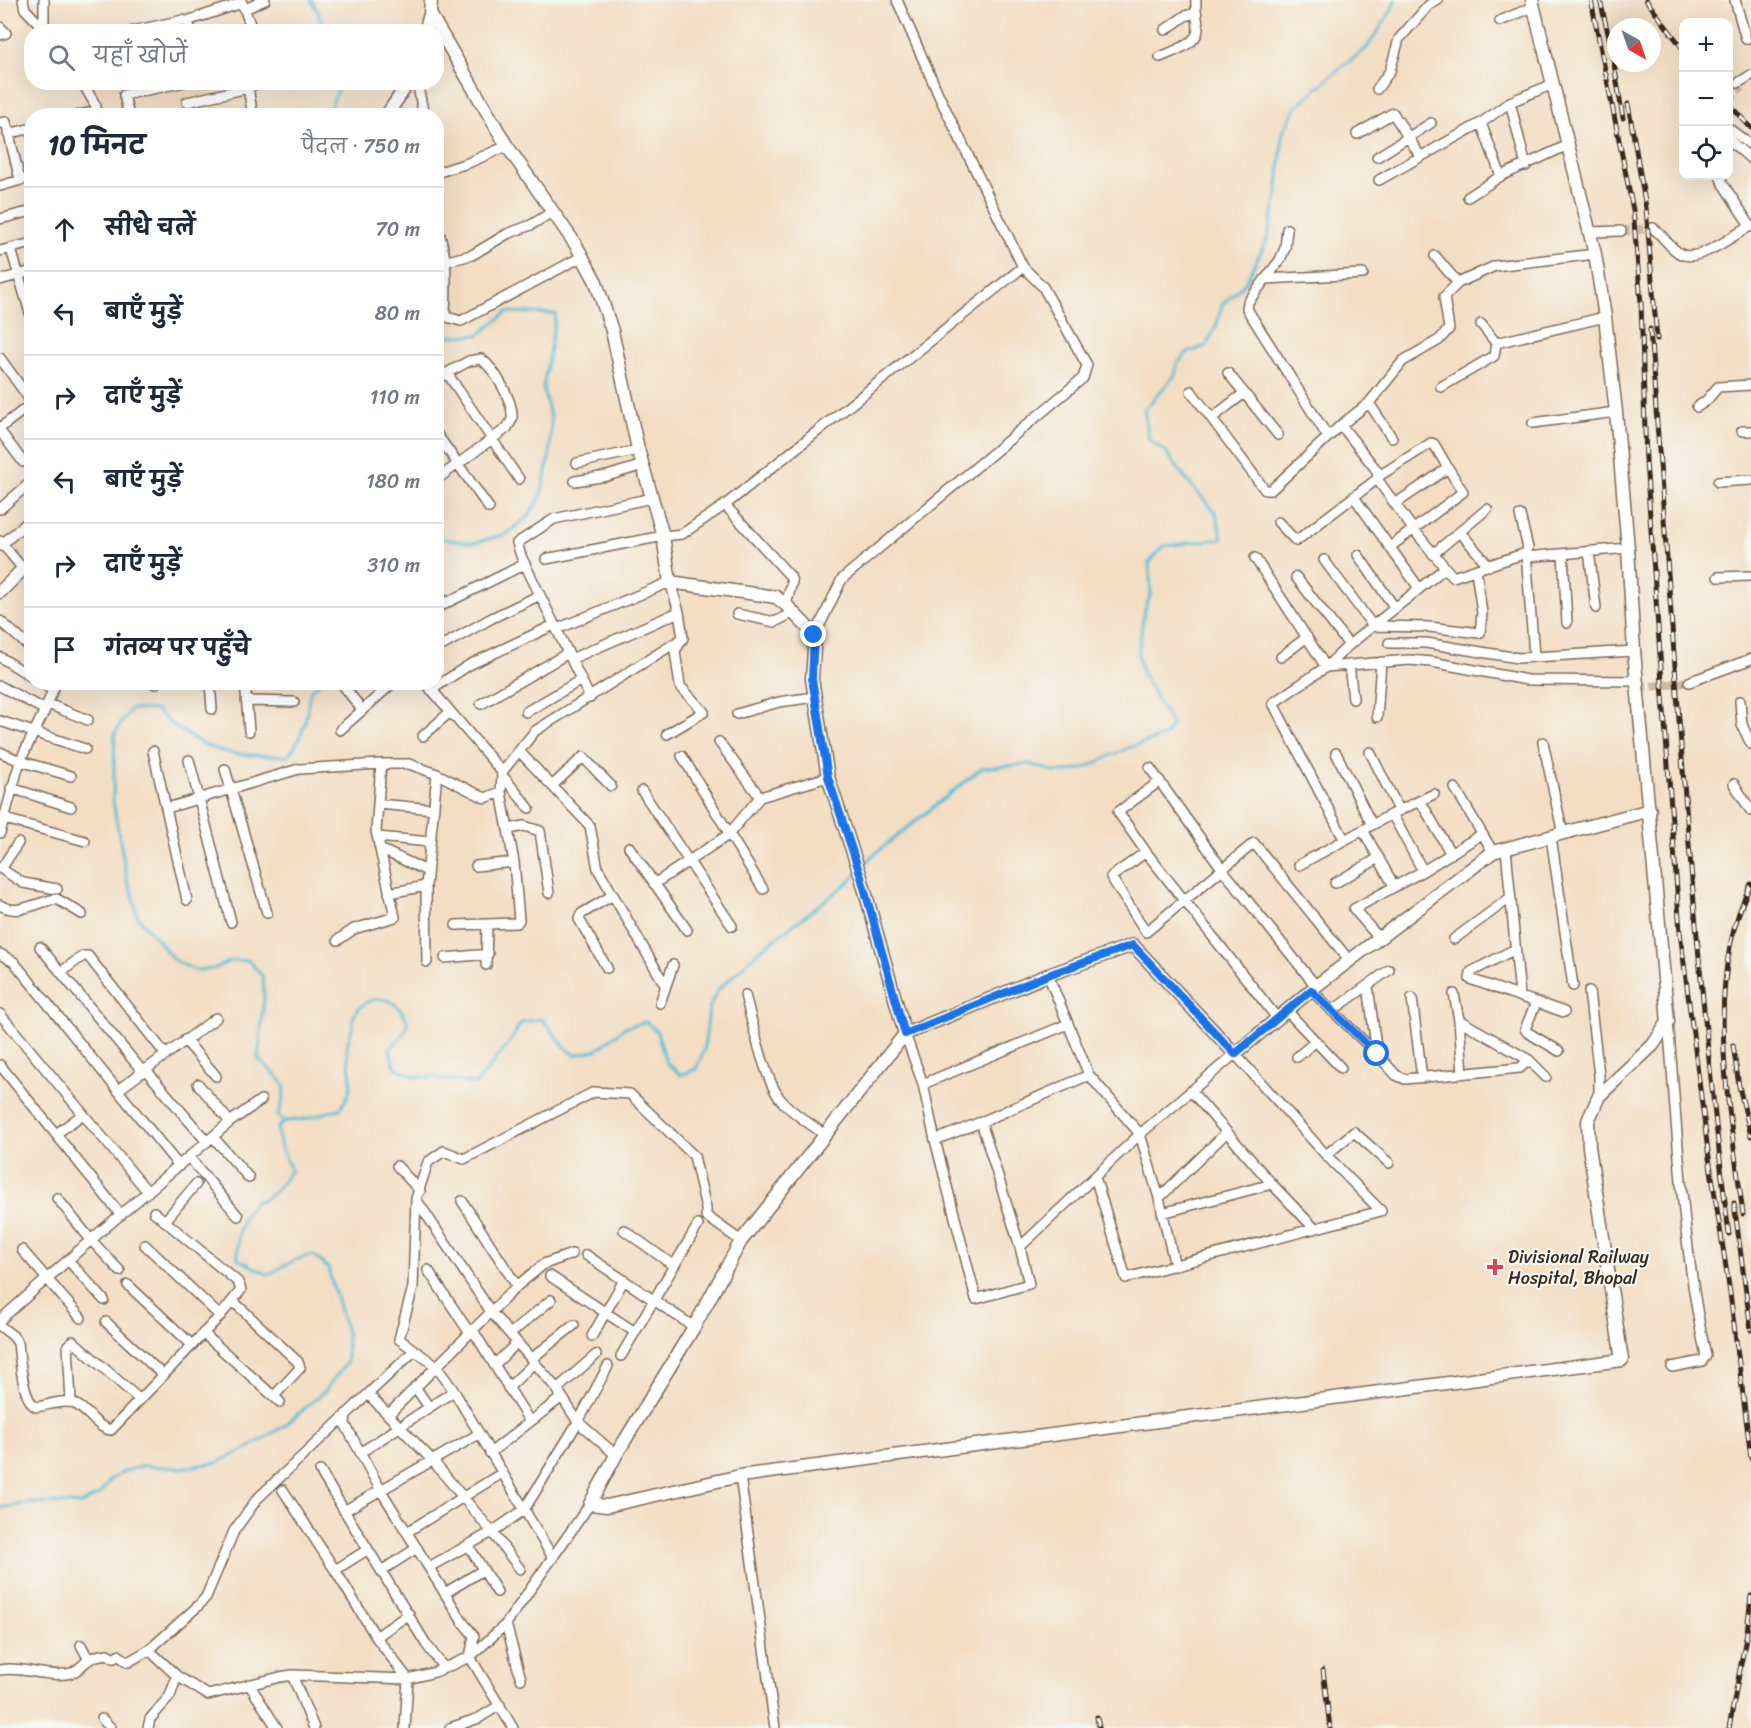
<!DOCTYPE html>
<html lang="hi">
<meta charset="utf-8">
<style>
body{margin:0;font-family:Sriracha,"Playpen Sans Deva",sans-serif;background:#f6f6f7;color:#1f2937}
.controls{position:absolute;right:18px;top:18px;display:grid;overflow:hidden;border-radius:12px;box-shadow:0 6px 24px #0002}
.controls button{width:54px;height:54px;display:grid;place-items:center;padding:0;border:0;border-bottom:2px solid #e0e1e3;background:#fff;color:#1f2937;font:30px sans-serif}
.compass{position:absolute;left:1607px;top:18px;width:54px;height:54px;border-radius:50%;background:#fff;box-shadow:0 6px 24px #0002;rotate:140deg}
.stop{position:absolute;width:18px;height:18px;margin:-14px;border:4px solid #1a73e8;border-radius:50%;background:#fff}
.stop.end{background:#1a73e8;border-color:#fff;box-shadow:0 2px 6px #0008}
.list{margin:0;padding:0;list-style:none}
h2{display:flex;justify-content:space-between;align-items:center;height:78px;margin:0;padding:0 24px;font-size:26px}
h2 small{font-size:20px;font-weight:400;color:#747a83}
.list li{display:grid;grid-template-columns:39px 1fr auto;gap:18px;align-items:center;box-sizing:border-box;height:84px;padding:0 24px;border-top:2px solid #e0e1e3}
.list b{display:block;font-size:22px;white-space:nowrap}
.list em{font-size:20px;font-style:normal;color:#747a83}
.icon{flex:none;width:33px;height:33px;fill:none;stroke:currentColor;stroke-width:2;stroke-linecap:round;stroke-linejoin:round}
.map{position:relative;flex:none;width:1751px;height:1728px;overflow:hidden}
.search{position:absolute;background:#fff;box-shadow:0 6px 24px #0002;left:24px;top:24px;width:420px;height:66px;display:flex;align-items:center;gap:15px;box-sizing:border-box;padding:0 21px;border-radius:24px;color:#747a83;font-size:22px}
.panel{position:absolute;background:#fff;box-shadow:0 6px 24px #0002;left:24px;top:108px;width:420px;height:582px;border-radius:24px}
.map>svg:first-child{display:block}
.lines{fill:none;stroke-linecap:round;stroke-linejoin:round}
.stream{stroke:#56bbd4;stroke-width:3}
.street-tunnel{stroke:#cebaa2;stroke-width:9;stroke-dasharray:9 4.5;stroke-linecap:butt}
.street-casing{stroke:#7b6958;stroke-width:12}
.secondary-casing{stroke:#7b6958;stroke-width:15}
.street{stroke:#fff;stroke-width:9}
.secondary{stroke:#fff;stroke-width:12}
.rail-casing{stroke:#3b2a1e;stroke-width:5}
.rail{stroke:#f6f6f2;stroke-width:3;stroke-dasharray:9;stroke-linecap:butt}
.route{stroke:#1a73e8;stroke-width:8}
.poi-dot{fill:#d1495b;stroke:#f6f6f2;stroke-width:2}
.labels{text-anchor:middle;stroke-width:4.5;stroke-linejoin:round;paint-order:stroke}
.poi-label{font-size:18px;fill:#3b2a1e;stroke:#f6f6f2;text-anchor:start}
</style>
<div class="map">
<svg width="1751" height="1728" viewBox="0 0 1751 1728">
<rect width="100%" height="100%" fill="#f6f6f2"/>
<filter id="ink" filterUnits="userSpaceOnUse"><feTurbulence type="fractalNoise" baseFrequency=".0167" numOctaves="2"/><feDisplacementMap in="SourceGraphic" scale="12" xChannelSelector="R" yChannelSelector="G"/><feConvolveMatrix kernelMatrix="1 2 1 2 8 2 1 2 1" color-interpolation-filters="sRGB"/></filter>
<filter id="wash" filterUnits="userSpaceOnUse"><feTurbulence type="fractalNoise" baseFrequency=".008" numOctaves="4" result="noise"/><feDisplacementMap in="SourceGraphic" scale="24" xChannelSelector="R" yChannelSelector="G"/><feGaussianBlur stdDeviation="1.35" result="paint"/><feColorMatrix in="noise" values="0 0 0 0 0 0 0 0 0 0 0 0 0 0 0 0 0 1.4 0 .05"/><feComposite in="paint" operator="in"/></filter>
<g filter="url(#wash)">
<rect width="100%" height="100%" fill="#f3dec3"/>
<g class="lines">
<!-- stream -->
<path class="stream" d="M311,0L318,12L325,32
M327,116L338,89L337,82
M436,337L479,335L507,312L556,314L543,388L551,420L550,453L541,496L529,516L506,534L474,543L436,538
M861,868L872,856L982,768L1029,764L1055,772H1066L1085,768L1125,749L1165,736L1172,725L1142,673L1138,654L1144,612L1151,593L1149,563L1164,546L1222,539L1216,513L1188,482L1166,452L1149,440L1144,410L1175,375L1177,364L1187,353L1206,346L1217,324L1222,305L1245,283L1267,240L1277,196L1283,132L1296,107L1340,68L1367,48L1391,11L1395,0
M284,1121L278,1116L283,1100L285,1086L278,1077L258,1059L264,998L263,977L248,960L230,961L214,969L194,970L174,960L137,916L134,899L127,880L113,801L115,733L131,709L156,710C177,731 207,751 237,754C254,756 271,755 288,756C305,734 307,718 310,691L320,682
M0,1508L29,1503L82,1504L100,1494L111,1479L125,1471L144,1466L180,1468L216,1463L248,1448L284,1426L325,1391L347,1362V1335L328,1268L313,1255C296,1258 283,1266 269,1275L238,1259C237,1234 238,1219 256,1201C271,1200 283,1182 291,1170L281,1148L277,1129L285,1121C304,1122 321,1113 340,1109C357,1085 350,1077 347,1051C346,1043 350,1037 352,1029C354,1025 352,1020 354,1015C365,997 387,993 400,1009C404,1014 408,1020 407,1026C405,1035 396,1043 390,1048L393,1062L398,1069L416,1077H433L476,1084L511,1041L519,1026L523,1022L542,1019L565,1047L575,1055L597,1050L625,1027L647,1022L657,1032L666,1062L681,1075L696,1069L704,1050L709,1009L717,991L759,951L849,882L857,873"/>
</g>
</g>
<g filter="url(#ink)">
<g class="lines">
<!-- street-tunnel -->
<path class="street-tunnel" d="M1728,100L1742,87
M1621,231L1653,228
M1638,688L1689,682"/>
<defs>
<path id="street" d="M23,0L25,9L47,32
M44,0V28
M241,0L253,32
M1735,0L1746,39
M245,9L265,0
M187,21L242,3
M1500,21L1533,7
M0,27L6,33L0,35
M1165,30L1185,16L1195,13
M133,31L183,20L188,23L192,32
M1160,57C1171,52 1198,44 1198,29C1198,19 1195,12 1196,0
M238,82L248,88L253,116
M417,82L424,116
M1738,83L1751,75
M1377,89L1390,71L1399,39L1429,5L1438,0
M187,102L248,88L259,82
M1510,102L1526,166
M76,116L95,111L96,106L82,82
M129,116L124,95L185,82
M0,123L6,122L20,180
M1481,123L1501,176
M1728,128L1751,145
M8,134L32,128
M1357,134L1393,113L1420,156
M1728,139L1751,159
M1377,157L1431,123
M436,173L468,163L507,146
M1720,176L1723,184L1751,227
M1379,180L1481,123L1510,102L1553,84
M0,186L32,177
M1468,197L1501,176L1568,145
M0,219L32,211
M436,225C449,255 446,284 445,316
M1653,228C1663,235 1670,249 1681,254C1698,263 1734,235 1750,226
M1287,229L1285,248L1280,260L1248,302L1247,309L1328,437
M1589,232L1621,231
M11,249L32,320
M0,251L32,243
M1435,256L1458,283
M447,261L472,255L507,234L531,225L552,212
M1265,279L1363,274
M0,280L32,271
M436,314L461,321L583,256
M1481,324L1496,343
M0,358L31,401L30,405L0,428
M1228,373L1278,435
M436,380L447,373L519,479
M1441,387L1494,356L1496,343L1605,317
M1191,391L1265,490H1271L1341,425L1369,403L1403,361L1439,340L1449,329L1444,297L1458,283L1495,266L1595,254
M1369,403L1392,438
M1697,407L1706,401L1718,387L1751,385
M1212,418L1243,394
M1533,423L1616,412
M1341,425L1378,472L1377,479L1413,529L1453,577L1526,553
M0,431L23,462
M1742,431H1751
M436,433L489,508
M577,463L639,450
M1379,476L1431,443L1434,444L1448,468
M436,480L507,428C508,425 511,423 512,419C514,402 495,369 481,359L469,361L447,373
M575,481L607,476L643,465
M1718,482L1751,480
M1354,497L1419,588
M725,505L790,576L792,582L786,605
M0,509L32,481
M1520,515L1528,548L1526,553L1534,655
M1278,522L1296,541L1377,479
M1460,532L1489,566
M0,541L23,569
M0,546L32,518
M1390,547L1463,492L1448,468L1395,504
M1589,551L1596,608
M1433,554L1487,509
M1563,554L1567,623
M1358,555L1395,608
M1526,557L1628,548
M1255,558L1326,667L1409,660L1432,662L1527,680L1637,681
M546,559L663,536L682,534L725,505L1023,267L940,98L897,0
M1324,560L1373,626L1429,627L1480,633L1482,613L1476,570
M1296,577L1349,645
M1718,577L1751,576
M436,588L445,604
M436,608L525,564
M737,614L775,622L794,612
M0,621L32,649
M557,629L670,582L679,612L683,638L675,651L680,686L704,712L667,734
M815,635L842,579L1083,378L1087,365L1043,287L1023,267
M1389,643H1426L1518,658L1634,651
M436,649L492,618L540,595
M0,657L32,677
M1281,657L1307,637
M571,659L679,612
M1349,665L1353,699
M41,682L52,690
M210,682L212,709
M245,682L249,731
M425,682L502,772
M1689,682L1751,659
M155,684V682
M343,685L362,710
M0,686L45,710
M431,690L469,665L554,625
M590,698L521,556L517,543L554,519L652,498
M246,701L294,702
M1740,701L1742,725L1751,744
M48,704L88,720
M481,704L568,653
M526,712L581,680
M737,714L779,702L815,697
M1377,717L1381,662
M0,721L85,749
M340,730L394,682
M423,736L450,712
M719,742L760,797
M1543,742L1563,834
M153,751L187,900
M519,751L590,826L598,869L665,985
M0,752L20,761L71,776
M1370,752L1399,810
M1336,753L1372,825
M682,756L763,889
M189,760L231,922
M1150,768L1223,870L1316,986
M225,769L267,913
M502,775L529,808
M1160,781L1118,812L1146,852L1277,1018
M1734,784L1751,811
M553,785L583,757L611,786
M11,788L71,807
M1455,788L1493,852
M642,791L732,926
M1421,802L1451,854
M378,804L434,809
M167,808L299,769L381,764H409L437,774L485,798L501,792
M1392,814L1423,871
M5,819L85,841
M509,829L524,826L540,831L549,893
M1363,830L1394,886
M0,833L20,761L45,710L56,682
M378,837L430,842
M1551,837L1573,986
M1344,839L1273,703L1326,667L1349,645L1445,568
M629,847L687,930
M380,849L427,871
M1506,849L1520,996
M1146,852L1111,877L1146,932L1254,843L1349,960
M1299,865L1392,814L1434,794
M476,866L514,862
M0,868L23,883L57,889
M1,869L18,843
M1335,883L1379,858
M654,884L728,835L760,797L828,777
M389,893L426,886
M0,905C19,917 37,901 57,899L82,914
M456,925L517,923L519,920L514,862L501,792L502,772L535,731L683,638
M1379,938L1354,909L1423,871L1482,834
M1454,939L1510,898
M338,940L354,929L395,917L376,831L381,764
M40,947L143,1072
M1515,949L1471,972L1470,979L1564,1012
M0,954L14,962L179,1166
M445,958L488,954
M427,962L426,886L437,774
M486,965L487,924
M607,968L579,919L581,914L613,895
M61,972L83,956H88L166,1055
M1048,975L1089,1075L1140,1134L1159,1198L1175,1266
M1368,986L1377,1054
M1311,990L1377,1054L1396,1075L1405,1079L1520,1068L1529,1060
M1589,991L1599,1075V1096
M1454,994L1459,1020L1463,1073
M745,995C752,1021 765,1081 781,1100C793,1114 811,1124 825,1135
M1412,998L1422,1078
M660,1003L673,965
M1536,1003L1525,1029L1527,1032L1559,1051
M1287,1011L1341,1068
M1332,1011L1389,970
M0,1014L148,1192
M1459,1020L1529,1060L1546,1077
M1668,1022C1678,1133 1682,1247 1706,1356L1702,1361L1672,1367
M905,1034L923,1084L935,1140L976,1299L1029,1284L1020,1247L981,1122
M185,1040L216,1076
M1297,1057L1316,1041
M0,1065L121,1215
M146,1070L207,1142
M198,1084L230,1122
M923,1084L1068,1024
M118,1090L216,1018
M1191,1091L1272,1184L1315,1229
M56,1134L83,1114
M213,1137L249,1178
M935,1140L981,1122L1089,1075
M1326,1155L1354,1132L1389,1163
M189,1157L238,1216
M397,1166L420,1191
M57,1198L91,1240L120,1271
M1159,1198L1227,1132
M416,1199L491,1312L557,1389L578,1422L616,1455
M462,1201L517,1286
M1162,1213L1272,1184
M165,1221L196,1184
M624,1230L674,1266
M145,1245L220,1316
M1020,1247L1140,1134L1235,1054L1326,1155L1381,1211L1126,1278L1095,1177
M22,1250L81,1318
M586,1255L694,1327
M68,1260L104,1300
M428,1270L469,1332
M550,1276L635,1332
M128,1285L192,1345
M233,1301L298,1362L300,1368L274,1396
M0,1320L100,1232L230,1122L261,1100
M106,1322L163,1375
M0,1326L13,1336L18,1343C20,1358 22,1400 36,1407C46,1406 63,1399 73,1403C87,1408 97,1429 111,1430L220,1316L241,1290L238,1282L154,1212
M472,1329L530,1422
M203,1333L280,1402
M510,1334L551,1300
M592,1336L624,1280
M414,1351L368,1394L432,1460L492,1532L520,1569
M621,1356L698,1225
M531,1359L574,1325
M494,1365L517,1343
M415,1387L429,1407
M508,1388L534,1363
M557,1389L596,1355
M368,1394L257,1499L234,1531L206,1597L198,1606L149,1650L177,1676L208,1695L280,1677L292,1675L408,1679L435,1672L470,1657L506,1624L590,1504
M71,1402L68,1345L73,1341L140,1400
M346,1414L345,1424L380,1489L462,1621L474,1636
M388,1415L517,1286L544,1264L572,1254
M366,1449L454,1391
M490,1453L562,1397
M320,1471L426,1644L444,1668
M740,1476L775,1728
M283,1490L335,1570L376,1637L408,1679L405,1728
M344,1511L479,1434
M407,1532L502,1473
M468,1545L497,1592
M553,1558L454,1391L436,1366L399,1339L413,1287L416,1199L428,1162L444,1151L464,1159L594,1092L630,1094L694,1156L706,1208V1216L741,1241
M429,1567L492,1532L524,1510L578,1422L608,1366
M335,1570L367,1550
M381,1571L417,1548
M445,1593L483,1570
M506,1624L521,1679
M474,1636L470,1657L513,1728
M376,1637L409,1614
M81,1645L89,1660
M0,1670C22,1666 44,1677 66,1674C79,1673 83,1661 94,1657C98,1655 103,1655 107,1654L114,1658L118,1655L128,1662L149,1650
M292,1675L314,1728
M249,1684L277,1728
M102,1719L111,1728
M148,1728L150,1719L170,1696L177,1676
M450,1728L479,1718L500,1705"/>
<path id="secondary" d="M1532,0L1595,254L1605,317L1616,412L1628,548L1634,651L1668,1022L1653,1045L1599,1096L1588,1121L1589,1147L1622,1360L740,1476L607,1506L590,1504L616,1455L694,1327L741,1241L905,1034L1048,975L1133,945L1235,1054L1316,986L1493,852L1650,810
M430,14L507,146L576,245L596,282L612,331L638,449L663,536L670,582L776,597L786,605L815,635L812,679L828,777L861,877L905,1034
M425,32L430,14L431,0
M386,116L409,82
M0,592L23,569L32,564"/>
</defs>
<!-- street casing -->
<use href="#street" class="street-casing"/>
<!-- secondary casing -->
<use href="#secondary" class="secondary-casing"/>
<!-- street -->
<use href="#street" class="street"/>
<!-- secondary -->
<use href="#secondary" class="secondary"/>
<defs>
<path id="rail" d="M1591,0L1633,210L1641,303L1646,461L1680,932L1708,1151L1730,1293L1751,1458
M1600,0L1611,46L1623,118
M1646,0L1684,50
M1728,103L1751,128
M1628,104L1646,208L1657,339
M1650,329C1673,631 1691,934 1729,1234
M1733,1045L1739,1086L1751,1136
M1734,1203L1751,1330
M1743,1214C1730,1110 1702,981 1751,884
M1323,1670L1330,1728
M1097,1717L1099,1728
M1729,1728L1747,1632L1751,1596"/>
</defs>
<!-- rail casing -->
<use href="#rail" class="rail-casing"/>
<!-- rail -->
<use href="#rail" class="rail"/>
</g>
</g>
<g class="lines" filter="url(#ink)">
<!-- route -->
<path class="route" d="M814,635L812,679L828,777L861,877L905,1034L1048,975L1133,945L1235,1054L1311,990L1377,1054"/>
</g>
<!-- markers -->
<path class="poi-dot" d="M1492 1258h6v6h6v6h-6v6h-6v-6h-6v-6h6z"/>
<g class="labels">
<!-- poi labels -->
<g class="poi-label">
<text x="1508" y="1263">Divisional Railway<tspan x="1508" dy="21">Hospital, Bhopal</tspan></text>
</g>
</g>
</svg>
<div class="controls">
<button>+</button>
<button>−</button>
<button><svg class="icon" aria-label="locate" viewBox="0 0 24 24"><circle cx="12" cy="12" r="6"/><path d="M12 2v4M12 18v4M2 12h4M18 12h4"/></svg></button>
</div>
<svg class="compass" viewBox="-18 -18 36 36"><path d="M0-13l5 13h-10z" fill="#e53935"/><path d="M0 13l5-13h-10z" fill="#747a83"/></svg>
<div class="stop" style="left:1377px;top:1054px"></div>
<div class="stop end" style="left:814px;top:635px"></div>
<div class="search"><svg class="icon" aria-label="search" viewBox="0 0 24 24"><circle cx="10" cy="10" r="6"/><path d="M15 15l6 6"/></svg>यहाँ खोजें</div>
<section class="panel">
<h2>10 मिनट<small>पैदल · 750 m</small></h2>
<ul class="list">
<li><svg class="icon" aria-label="ahead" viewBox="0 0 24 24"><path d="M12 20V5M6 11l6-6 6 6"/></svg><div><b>सीधे चलें</b></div><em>70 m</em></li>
<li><svg class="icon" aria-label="left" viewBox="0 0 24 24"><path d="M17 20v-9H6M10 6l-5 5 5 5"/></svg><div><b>बाएँ मुड़ें</b></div><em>80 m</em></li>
<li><svg class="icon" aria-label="right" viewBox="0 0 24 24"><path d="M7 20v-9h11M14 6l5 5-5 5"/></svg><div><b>दाएँ मुड़ें</b></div><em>110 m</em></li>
<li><svg class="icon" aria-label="left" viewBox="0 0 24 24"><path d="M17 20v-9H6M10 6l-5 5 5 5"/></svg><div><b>बाएँ मुड़ें</b></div><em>180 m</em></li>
<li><svg class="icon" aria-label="right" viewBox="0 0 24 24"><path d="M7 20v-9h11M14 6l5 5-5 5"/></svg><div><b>दाएँ मुड़ें</b></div><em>310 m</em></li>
<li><svg class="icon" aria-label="arrive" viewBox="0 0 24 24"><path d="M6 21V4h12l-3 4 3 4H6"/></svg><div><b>गंतव्य पर पहुँचे</b></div></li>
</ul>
</section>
</div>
